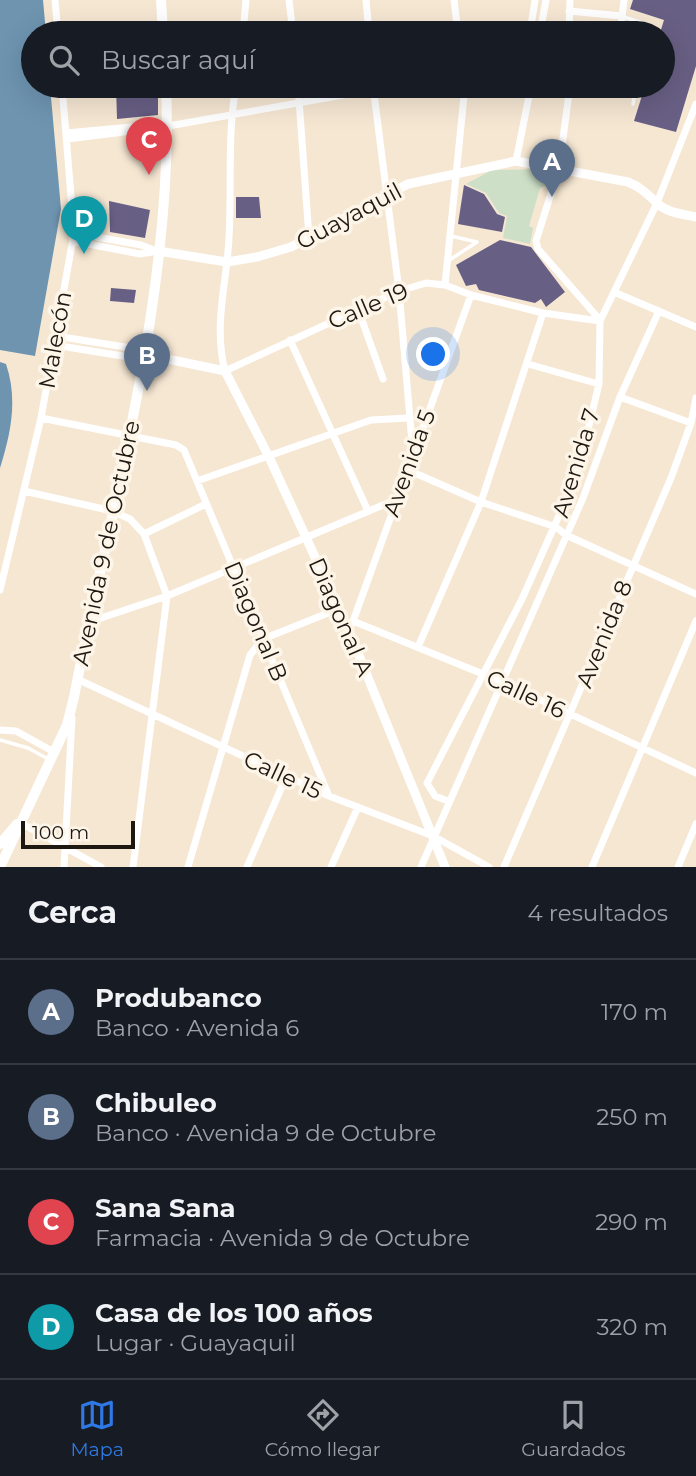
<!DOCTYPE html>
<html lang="es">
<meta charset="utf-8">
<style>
body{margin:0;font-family:Montserrat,sans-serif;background:#20242c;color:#f1f3f6}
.scale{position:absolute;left:21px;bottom:18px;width:114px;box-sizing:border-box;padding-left:7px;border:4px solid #1d1811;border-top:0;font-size:19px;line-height:24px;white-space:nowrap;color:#1d1811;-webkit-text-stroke:5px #fef5e9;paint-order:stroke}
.you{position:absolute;left:434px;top:355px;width:24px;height:24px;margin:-18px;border:5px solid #fff;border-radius:50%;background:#1a73e8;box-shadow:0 0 0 10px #1a73e833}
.badge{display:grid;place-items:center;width:46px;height:46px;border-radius:50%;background:#2e79e5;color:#fff;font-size:23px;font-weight:700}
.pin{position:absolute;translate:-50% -58px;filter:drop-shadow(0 2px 4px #0008)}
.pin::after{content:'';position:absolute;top:37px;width:24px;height:21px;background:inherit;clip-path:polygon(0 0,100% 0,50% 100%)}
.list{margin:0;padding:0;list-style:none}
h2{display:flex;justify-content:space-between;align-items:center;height:91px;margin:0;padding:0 28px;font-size:30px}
h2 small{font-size:23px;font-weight:400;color:#9ea1a6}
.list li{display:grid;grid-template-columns:46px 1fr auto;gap:21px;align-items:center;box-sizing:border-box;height:105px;padding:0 28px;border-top:2px solid #363941}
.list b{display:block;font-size:26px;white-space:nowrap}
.list p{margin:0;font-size:23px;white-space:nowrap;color:#9ea1a6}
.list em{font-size:23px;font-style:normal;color:#9ea1a6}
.icon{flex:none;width:38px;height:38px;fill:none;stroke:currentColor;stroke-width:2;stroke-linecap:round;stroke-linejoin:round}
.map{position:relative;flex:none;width:696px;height:867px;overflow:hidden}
.search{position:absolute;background:#171b24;box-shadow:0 7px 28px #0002;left:21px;right:21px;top:21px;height:77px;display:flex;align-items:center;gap:18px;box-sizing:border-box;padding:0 24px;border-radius:38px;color:#9ea1a6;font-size:26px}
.sheet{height:511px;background:#171b24}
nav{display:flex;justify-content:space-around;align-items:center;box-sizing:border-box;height:98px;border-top:2px solid #363941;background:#171b24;font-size:19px;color:#9ea1a6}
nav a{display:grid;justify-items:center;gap:4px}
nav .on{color:#2e79e5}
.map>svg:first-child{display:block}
.green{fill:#cddfc7}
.water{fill:#6e94b0}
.building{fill:#685f84}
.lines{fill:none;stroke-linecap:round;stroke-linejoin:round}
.service{stroke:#fff;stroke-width:3.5}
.minor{stroke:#fff;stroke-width:7}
.tertiary{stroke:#fff;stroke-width:9}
.secondary{stroke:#fff;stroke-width:10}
.labels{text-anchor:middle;stroke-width:7;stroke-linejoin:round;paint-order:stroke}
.street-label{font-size:23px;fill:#1d1811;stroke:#fef5e9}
</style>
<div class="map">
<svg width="696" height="867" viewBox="0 0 696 867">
<rect width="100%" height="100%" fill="#f6e7d3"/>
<!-- green -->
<path class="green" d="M550,169L548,184L540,188L529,226L533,228L530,244L503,238L507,216L499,213L486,193L466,184L492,170Z"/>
<!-- water -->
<path class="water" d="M0,0H43L46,33H33V86H50L61,209L35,356L0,350Z
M0,362L6,364C18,399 11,433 0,468Z"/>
<!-- building -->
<path class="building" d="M633,0H696V66L676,132L634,121L645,86H663L660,33L664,20L630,9Z
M116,86H158V115L117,119Z
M464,185L484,194L497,214L505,217L502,232L458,224Z
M236,197H259L261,218H236Z
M109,201L150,210L145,238L110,232Z
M500,240L531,247L565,292L546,307L541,299L535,303L479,290L476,284L466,286L456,265Z
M111,288L136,290L134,303L110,301Z"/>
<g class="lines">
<!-- service -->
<path class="service" d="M624,17L645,24L647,33
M633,104L636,86
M448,261L477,242L451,236
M0,740L28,748L50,760"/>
<!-- minor -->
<path class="minor" d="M55,0L58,33
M289,0L293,33
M366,0L369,33
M454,0L458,33
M569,11L622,16
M243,33L246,0
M530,33L535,0
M540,33L546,0
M569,33L570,0
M620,33L624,0
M236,86C227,136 232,186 229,237C227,283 213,325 225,371L399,291L426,283L445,285L471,295L543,313L600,321
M298,86L309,237
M373,86L399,291L413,454
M570,86L559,168L536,241L538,249L600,320
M66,133L164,124
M67,139L157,128L360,92L481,86
M516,161L531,86
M74,233L141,245L157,251
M73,241L140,254L158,251
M445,285L465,86
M614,292L696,327
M358,309L383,379
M56,336L131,348L142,353
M290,340L368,511
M54,345L129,357L143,354
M528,364L599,384
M620,397L691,423
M41,418L176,445L184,450L329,796
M408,470L481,502L556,527L566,535L696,594
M197,481L371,420L408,418
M24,491L112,511L130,519L144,534L167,596L133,867
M144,534L206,504
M0,590L41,418L74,233L62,86
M353,621L500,681L696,773
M89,622L167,596L395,500
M352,624L471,295
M418,647L481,502L543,313
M77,679L329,796L433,836L489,867
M0,730L16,731L54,752
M448,801L435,796L427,783L522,599L577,475L599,384L600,321L657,203L696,104
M19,822L101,867
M64,867L72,718
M188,867L250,655L263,639L338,609
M247,867L286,777
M331,867L358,807
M421,867L583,498L620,397L659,311
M504,867L671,478L691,423L696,398
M592,867L696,621
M678,867L696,824"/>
<!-- tertiary -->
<path class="tertiary" d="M158,251L227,262L257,257L291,247L408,184L516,161L628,182C642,188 646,193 657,203C667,213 683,214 696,217
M143,354L225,371L269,457L349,631L445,867"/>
<!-- secondary -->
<path class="secondary" d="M161,0L163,33
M0,844L17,824
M0,867L67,725L74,697C112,500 175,286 166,86"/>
</g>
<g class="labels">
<!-- street labels -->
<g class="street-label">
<text transform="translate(349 216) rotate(-28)" y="8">Guayaquil</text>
<text transform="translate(368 306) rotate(-23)" y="8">Calle 19</text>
<text transform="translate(55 340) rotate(-80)" y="8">Malecón</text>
<text transform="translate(409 463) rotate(-70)" y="8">Avenida 5</text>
<text transform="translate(576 463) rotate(-73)" y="8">Avenida 7</text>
<text transform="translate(106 543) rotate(-78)" y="8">Avenida 9 de Octubre</text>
<text transform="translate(341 617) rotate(66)" y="8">Diagonal A</text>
<text transform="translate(256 621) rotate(67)" y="8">Diagonal B</text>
<text transform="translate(604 634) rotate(-68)" y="8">Avenida 8</text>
<text transform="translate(526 694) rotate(25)" y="8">Calle 16</text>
<text transform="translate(283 775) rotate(25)" y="8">Calle 15</text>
</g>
</g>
</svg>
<div class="scale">100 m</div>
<div class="you"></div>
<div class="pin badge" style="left:552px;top:197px;background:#5c6f8a">A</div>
<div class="pin badge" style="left:147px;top:391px;background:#5c6f8a">B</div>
<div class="pin badge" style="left:149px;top:175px;background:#e0444e">C</div>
<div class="pin badge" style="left:84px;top:254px;background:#0f9aa8">D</div>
<div class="search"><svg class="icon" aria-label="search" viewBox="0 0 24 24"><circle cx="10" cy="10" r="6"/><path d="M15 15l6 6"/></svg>Buscar aquí</div>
</div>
<section class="sheet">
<h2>Cerca<small>4 resultados</small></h2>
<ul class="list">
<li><span class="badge" style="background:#5c6f8a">A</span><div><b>Produbanco</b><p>Banco · Avenida 6</p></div><em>170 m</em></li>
<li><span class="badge" style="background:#5c6f8a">B</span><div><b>Chibuleo</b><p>Banco · Avenida 9 de Octubre</p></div><em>250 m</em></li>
<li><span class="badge" style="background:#e0444e">C</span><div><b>Sana Sana</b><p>Farmacia · Avenida 9 de Octubre</p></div><em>290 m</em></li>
<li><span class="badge" style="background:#0f9aa8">D</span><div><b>Casa de los 100 años</b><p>Lugar · Guayaquil</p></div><em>320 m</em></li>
</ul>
</section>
<nav>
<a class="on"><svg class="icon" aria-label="map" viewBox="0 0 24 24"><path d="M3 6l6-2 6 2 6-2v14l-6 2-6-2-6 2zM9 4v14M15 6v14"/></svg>Mapa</a>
<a><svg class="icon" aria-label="directions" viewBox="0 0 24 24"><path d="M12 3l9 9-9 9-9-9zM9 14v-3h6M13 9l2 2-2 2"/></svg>Cómo llegar</a>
<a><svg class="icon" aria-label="saved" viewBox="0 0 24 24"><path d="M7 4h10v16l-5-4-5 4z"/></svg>Guardados</a>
</nav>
